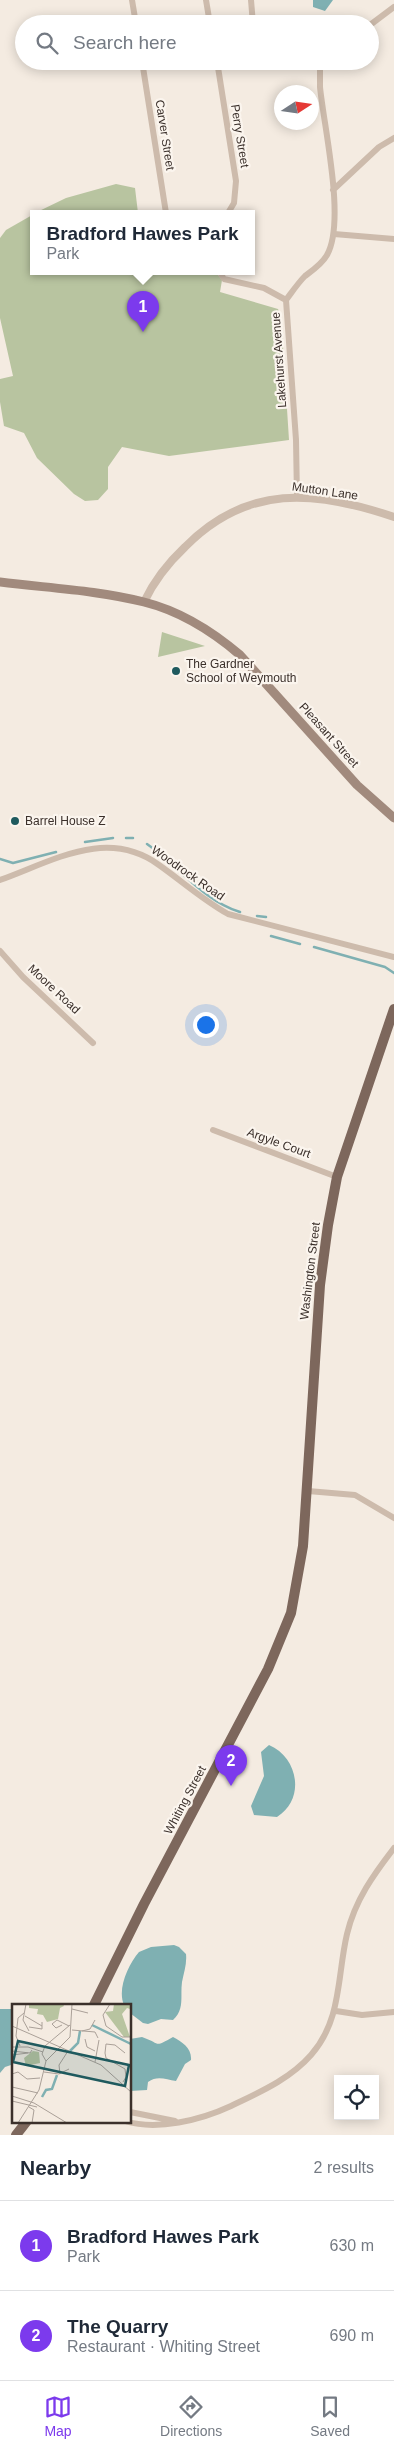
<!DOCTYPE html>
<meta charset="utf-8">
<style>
body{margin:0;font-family:Helvetica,sans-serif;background:#f2f2f3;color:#1f2937}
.controls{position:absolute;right:15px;bottom:15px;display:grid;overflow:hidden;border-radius:0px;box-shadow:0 2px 12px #0003}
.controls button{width:45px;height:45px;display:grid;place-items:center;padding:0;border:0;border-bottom:1px solid #e0e1e3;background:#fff;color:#1f2937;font:25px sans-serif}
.compass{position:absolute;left:274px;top:85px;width:45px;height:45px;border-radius:50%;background:#fff;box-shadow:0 2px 12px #0003;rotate:78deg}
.you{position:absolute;left:205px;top:1024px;width:18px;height:18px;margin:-12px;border:4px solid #fff;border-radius:50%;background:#1a73e8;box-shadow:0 0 0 8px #1a73e833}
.badge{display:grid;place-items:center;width:32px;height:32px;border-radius:50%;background:#7c3aed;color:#fff;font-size:16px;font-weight:700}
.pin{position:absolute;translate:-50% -41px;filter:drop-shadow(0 1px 2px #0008)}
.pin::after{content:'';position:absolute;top:26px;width:18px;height:15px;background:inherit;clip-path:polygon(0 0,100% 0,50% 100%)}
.popup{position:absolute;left:30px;top:210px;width:225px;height:65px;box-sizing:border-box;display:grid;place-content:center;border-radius:0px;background:#fff;filter:drop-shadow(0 1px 4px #0005);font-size:16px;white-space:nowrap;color:#747a83}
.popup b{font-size:19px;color:#1f2937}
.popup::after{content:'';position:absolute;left:50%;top:100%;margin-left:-10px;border:10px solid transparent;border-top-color:#fff}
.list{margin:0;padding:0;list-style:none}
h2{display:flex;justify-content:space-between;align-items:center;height:65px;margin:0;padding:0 20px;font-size:21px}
h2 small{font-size:16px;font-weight:400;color:#747a83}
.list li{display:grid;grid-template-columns:32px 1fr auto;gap:15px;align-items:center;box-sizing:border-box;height:90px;padding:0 20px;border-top:1px solid #e0e1e3}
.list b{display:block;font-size:19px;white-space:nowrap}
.list p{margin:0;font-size:16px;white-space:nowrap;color:#747a83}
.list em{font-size:16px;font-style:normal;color:#747a83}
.icon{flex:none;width:28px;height:28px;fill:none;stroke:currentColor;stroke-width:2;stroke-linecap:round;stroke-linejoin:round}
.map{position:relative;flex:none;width:394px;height:2135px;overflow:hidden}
.search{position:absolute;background:#fff;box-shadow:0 2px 12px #0003;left:15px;right:15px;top:15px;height:55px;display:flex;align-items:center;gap:12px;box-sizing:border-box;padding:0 18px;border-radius:28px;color:#747a83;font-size:19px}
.sheet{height:245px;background:#fff}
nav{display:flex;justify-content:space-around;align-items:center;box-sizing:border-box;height:70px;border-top:1px solid #e0e1e3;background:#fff;font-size:14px;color:#747a83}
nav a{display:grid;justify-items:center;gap:2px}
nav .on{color:#7c3aed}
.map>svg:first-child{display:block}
.green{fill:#b8c4a0}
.water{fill:#7fb0b2}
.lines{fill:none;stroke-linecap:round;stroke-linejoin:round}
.stream{stroke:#7fb0b2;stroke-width:2.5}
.minor{stroke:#cdbbac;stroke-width:6}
.tertiary{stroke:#cdbbac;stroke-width:8}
.secondary{stroke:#a18a7d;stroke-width:9}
.primary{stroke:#7d675c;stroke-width:10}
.poi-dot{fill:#1f5a5e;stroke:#fbf5ee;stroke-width:2}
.labels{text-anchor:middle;stroke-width:4.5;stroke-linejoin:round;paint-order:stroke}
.street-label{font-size:12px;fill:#3b302b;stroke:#fbf5ee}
.poi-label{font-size:12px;fill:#3b302b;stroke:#fbf5ee;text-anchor:start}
.inset-river{fill:none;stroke:#7fb0b2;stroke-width:2.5}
.inset-road{fill:none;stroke:#aaa098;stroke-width:1}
.view{fill:#1f5a5e;fill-opacity:0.15;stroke:#1f5a5e;stroke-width:2.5}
.inset-edge{fill:none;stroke:#3b302b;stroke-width:2.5}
</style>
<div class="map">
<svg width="394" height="2135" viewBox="0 0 394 2135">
<rect width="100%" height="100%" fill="#f4ebe1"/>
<!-- green -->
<path class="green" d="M116,184L135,188L138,213H35L66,198Z
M34,214V271H176L218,275L222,280L220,292L278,309L281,316L289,440L169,456L122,447L108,467V489L98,500L85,501L74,494L37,458L24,433L4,426L0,402V379L13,376L0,318V238L6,230Z
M162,632L205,646L158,657Z"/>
<!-- water -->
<path class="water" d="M313,0H333L325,11L313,7Z
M269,1745C298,1757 306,1799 277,1817L254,1815L251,1806L264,1776L261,1752Z
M174,1945L179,1947L186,1954C187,1964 184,1972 182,1982C180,1996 185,2009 173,2020L161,2019L148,2024L143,2023L130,2013V2005H124C117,1989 128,1965 139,1952L151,1947Z
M0,2009H14V2064L5,2067L0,2073Z
M142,2037C162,2044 153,2048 173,2037C182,2042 192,2048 191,2060L185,2064L176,2081C166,2080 158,2075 148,2082L147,2090L130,2091V2039Z"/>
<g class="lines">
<!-- stream -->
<path class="stream" d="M126,838H133
M85,842L113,838
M147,844C179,866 202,900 240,912
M0,859L13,863L56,852
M257,916L266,917
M271,936L300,944
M314,947L385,967L394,973"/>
<!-- minor -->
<path class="minor" d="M132,0L136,24
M206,0L210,24
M251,0L253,24
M370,25L394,7
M142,61L166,213
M217,61L236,181L234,203L228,213
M276,61L293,67H320
M333,190L379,147L394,138
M334,234L394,239
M219,271L224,279L264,288L286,300
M297,498L296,440L286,300C292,292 298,283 305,276C313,270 322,264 327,255C346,221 324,128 320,87V67L324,61
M0,880C53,861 107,827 159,865C183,882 203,900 228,914L394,957
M0,951L23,977L93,1043
M213,1130L337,1177
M308,1491L355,1495L394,1518
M336,2011L362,2015L394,2012
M130,2112L175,2121
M125,2121C157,2131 201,2120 231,2106C260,2092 290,2079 311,2055C342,2020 337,1976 347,1934C355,1900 374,1874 394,1848"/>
<!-- tertiary -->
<path class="tertiary" d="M144,602C154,581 168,563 185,547C247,484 315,490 394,517"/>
<!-- secondary -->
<path class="secondary" d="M0,582C47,588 97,590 144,602C180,611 212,631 240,655L357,785L394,818"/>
<!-- primary -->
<path class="primary" d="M94,2005L144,1904L268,1669L291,1613L303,1546L320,1285L328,1225L337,1177L394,1009
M16,2135L27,2121"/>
</g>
<!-- markers -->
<g class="poi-dot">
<circle cx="176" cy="671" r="5"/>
<circle cx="15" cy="821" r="5"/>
</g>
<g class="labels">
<!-- street labels -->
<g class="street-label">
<text transform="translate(165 135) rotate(81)" y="4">Carver Street</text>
<text transform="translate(240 136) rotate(81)" y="4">Perry Street</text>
<text transform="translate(279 360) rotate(-94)" y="4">Lakehurst Avenue</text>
<text transform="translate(325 491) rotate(8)" y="4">Mutton Lane</text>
<text transform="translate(329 735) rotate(48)" y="4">Pleasant Street</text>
<text transform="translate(188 873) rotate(35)" y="4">Woodrock Road</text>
<text transform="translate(54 989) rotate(43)" y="4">Moore Road</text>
<text transform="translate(279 1143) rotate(20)" y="4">Argyle Court</text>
<text transform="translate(310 1271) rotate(-83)" y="4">Washington Street</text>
<text transform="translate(185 1800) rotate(-62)" y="4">Whiting Street</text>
</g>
<!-- poi labels -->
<g class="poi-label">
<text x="186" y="668">The Gardner<tspan x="186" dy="14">School of Weymouth</tspan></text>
<text x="25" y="825">Barrel House Z</text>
</g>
</g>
<!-- overview -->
<g transform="translate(12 2004)">
<rect width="119" height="119" fill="#f4ebe1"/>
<path d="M17,0H51L52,2L48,4L46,15L35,18L31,11L25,10L26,5L17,4ZM102,0H119L118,5L115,4L110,10L118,33H112L93,8L101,7ZM21,47L27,48L28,59L14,62L12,54Z" fill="#b8c4a0"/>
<path class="inset-river" d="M80,21L119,40M58,47L66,39L68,27M30,93L34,86L40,85L45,71"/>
<path class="inset-road" d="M14,0L11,16L17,27M98,0L91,11L94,22L110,33H119M60,5L76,9M13,12L30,22M50,21L44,24L40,20L45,16L57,22M0,22L89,61L119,88M17,23L30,25V18M60,26L83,28L86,34M70,27L78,25L83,16M73,35L75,43L83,47M8,42L4,32L6,14L12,9M0,43H16L31,48M0,47L18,49L20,46M93,49L94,54L113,65L114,73L111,78M93,49L94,40L103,41L113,49M0,51L16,49M34,57L30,50L33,42L58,21M83,58L87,36M32,68L47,70L57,65M0,70L6,68L15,75L28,74M48,70L47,61L56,47M0,83L26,89M0,92L22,99L55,119M0,97L25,103M17,103L22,106L20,119M6,119L27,86L34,57L58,33L60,0"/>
<path class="view" d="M6,37L117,61L113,82L1,58Z"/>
<rect width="119" height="119" class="inset-edge"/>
</g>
</svg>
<div class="controls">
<button><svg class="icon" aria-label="locate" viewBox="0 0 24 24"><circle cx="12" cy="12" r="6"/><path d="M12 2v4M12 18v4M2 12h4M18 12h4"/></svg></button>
</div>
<svg class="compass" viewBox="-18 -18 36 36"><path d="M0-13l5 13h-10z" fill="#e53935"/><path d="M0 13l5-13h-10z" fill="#747a83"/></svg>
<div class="you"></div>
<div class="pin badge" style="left:143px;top:332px">1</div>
<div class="popup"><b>Bradford Hawes Park</b>Park</div>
<div class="pin badge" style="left:231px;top:1786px">2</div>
<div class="search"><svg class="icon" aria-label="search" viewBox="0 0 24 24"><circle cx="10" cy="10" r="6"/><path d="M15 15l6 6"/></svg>Search here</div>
</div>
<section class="sheet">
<h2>Nearby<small>2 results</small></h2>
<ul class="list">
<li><span class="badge">1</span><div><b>Bradford Hawes Park</b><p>Park</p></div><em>630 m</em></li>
<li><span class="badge">2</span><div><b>The Quarry</b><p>Restaurant · Whiting Street</p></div><em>690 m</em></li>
</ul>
</section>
<nav>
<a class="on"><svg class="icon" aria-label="map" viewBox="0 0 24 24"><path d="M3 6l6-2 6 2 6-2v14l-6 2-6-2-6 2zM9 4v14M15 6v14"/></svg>Map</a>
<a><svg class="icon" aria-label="directions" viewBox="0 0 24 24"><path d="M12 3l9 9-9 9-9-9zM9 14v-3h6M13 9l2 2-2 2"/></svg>Directions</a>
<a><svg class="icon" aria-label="saved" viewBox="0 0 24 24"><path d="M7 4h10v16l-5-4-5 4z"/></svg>Saved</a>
</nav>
